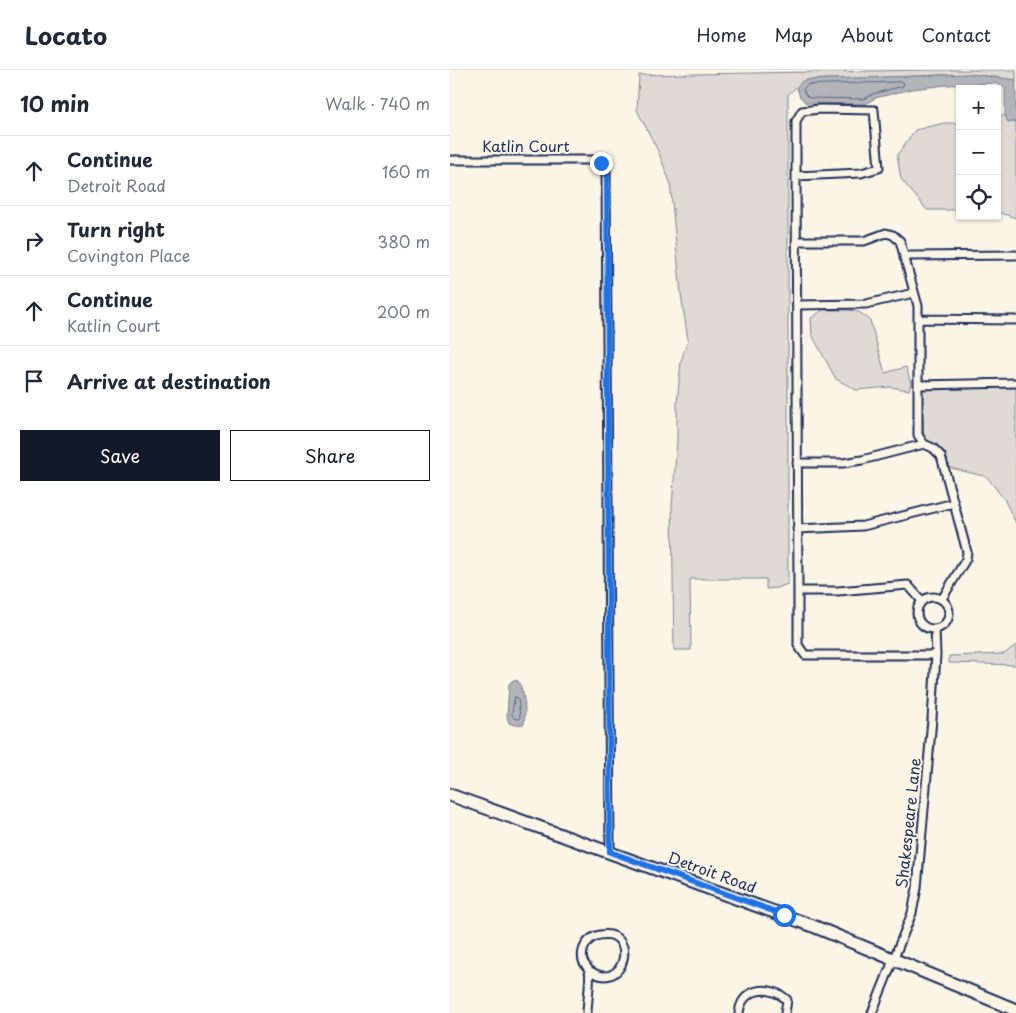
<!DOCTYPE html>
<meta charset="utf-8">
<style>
body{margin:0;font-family:"Playpen Sans",sans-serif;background:#f6f6f7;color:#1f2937}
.controls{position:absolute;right:15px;top:15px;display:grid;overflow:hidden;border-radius:0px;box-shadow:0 1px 4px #0004}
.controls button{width:45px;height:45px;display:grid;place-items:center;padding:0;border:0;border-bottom:1px solid #e0e1e3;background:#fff;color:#1f2937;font:25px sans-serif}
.stop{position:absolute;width:15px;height:15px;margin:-11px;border:4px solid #1a73e8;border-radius:50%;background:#fff}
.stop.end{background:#1a73e8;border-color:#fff;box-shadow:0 1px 5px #0008}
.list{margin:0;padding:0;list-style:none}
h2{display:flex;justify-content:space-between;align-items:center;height:65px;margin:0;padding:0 20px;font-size:21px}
h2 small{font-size:16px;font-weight:400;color:#747a83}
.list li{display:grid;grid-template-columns:32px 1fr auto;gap:15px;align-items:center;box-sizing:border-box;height:70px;padding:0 20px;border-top:1px solid #e0e1e3}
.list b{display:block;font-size:19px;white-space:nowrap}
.list p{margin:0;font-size:16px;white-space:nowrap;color:#747a83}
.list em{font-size:16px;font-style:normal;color:#747a83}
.actions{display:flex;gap:10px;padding:15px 20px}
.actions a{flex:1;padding:11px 0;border:1px solid #111827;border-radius:0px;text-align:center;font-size:18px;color:#111827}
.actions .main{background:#111827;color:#fff}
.icon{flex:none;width:28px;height:28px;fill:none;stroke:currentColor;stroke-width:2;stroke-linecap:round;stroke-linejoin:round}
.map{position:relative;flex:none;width:566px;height:943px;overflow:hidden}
header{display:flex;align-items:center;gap:30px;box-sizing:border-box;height:70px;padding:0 25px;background:#fff;border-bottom:1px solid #e0e1e3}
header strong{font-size:24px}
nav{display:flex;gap:28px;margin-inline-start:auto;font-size:18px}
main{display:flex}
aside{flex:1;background:#fff}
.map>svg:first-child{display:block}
.green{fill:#dfdbd4;stroke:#7d8599}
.water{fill:#b2b4b8;stroke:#767f94}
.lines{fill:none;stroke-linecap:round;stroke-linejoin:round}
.shore{stroke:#576482;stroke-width:1}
.street-casing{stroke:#1b2f5e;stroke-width:11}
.primary-casing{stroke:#1b2f5e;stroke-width:15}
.street{stroke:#fcf5e5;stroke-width:7}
.primary{stroke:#fcf5e5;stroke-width:11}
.route{stroke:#1a73e8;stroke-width:6}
.labels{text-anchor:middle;stroke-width:4;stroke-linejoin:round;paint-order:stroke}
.street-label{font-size:15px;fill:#1b2f5e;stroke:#fcf5e5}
</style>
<header>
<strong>Locato</strong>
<nav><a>Home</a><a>Map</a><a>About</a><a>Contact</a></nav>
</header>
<main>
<aside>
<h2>10 min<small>Walk · 740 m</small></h2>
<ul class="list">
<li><svg class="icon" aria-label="ahead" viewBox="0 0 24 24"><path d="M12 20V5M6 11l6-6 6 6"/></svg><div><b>Continue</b><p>Detroit Road</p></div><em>160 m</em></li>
<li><svg class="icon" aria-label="right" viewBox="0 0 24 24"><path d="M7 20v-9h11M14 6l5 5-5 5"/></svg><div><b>Turn right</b><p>Covington Place</p></div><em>380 m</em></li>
<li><svg class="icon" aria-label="ahead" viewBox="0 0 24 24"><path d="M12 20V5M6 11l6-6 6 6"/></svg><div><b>Continue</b><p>Katlin Court</p></div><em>200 m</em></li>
<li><svg class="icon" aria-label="arrive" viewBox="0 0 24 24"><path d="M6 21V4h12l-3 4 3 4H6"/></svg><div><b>Arrive at destination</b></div></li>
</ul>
<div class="actions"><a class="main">Save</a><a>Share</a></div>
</aside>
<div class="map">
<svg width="566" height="943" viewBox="0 0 566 943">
<rect width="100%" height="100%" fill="#fcf5e5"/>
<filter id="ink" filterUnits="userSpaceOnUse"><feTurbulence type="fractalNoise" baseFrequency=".02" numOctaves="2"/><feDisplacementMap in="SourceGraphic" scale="10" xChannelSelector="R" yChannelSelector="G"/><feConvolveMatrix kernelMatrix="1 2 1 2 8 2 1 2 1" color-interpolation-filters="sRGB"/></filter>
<g filter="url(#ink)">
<!-- green -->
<path class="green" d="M478,0H566V10L521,4L355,10L338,24V514L326,518L316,519V509H240L241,580H224L222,435L227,372V333L231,291L238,270L231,224L220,112L208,81L187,40L189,5Z
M555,45L558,52H566V148L547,142V48Z
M494,53H510V140H477L451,109L447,85L465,60Z
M373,240H398L409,242L420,250L435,303L456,297L461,313L459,320L440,317L406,320L386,309L362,265L361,248Z
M566,315V453L554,429L537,407L501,398L493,385L474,368L471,318Z
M566,575V595L499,593V586L554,584Z"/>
<!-- water -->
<path class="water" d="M521,4L566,10V52H558L555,45V18L544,13L497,15L462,19L425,28L416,34L356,33L350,27L347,18L350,13L355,10Z
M63,610L68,611C75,622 76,641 74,654L64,655L59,653L57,646L59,614Z"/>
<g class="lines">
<!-- shore -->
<path class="shore" d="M452,12L454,13L453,16L423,24L414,29L359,28L355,24L353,19L357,15Z
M65,627L68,628L70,647L69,649H65L62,645Z"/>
<defs>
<path id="street" d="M0,90H144L151,93L156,99L160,782
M346,106L411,103L429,98L424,40L370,39L352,41L346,51V106L348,521V575L355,585H486
M346,171H414L436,163L443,165L450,171L468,236V365L474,374
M454,188L460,186L566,185
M347,235L416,234L464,223
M468,249L566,250
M468,315L566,313
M347,393H393L412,390L474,374L483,378L491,386L517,482L516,489L492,529
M347,459L413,456L504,433
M348,521H388L458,515L472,531
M467 543a16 16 0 1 1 32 0a16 16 0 1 1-32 0Z
M137,943C137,934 141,907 139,901C138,897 134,894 133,891C130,879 138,867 150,865C189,858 176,926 139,900
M289,943C292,916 322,915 337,930L335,943
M422,943L462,843L467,818L482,649L486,585L485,559"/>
<path id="primary" d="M0,725L363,856L566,940"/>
</defs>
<!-- street casing -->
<use href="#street" class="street-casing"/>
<!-- primary casing -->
<use href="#primary" class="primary-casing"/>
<!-- street -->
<use href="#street" class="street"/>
<!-- primary -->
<use href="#primary" class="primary"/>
</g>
</g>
<g class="lines" filter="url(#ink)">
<!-- route -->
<path class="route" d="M151,93L157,101L160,782L334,845"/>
</g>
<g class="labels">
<!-- street labels -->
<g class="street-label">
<text x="76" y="82">Katlin Court</text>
<text transform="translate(459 753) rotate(-84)" y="5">Shakespeare Lane</text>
<text transform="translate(262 803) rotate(20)" y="5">Detroit Road</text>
</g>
</g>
</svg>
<div class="controls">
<button>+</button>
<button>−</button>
<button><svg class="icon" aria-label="locate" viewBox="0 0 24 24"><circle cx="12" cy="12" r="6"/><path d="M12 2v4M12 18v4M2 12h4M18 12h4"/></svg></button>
</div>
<div class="stop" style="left:334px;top:845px"></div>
<div class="stop end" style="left:151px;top:93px"></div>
</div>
</main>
